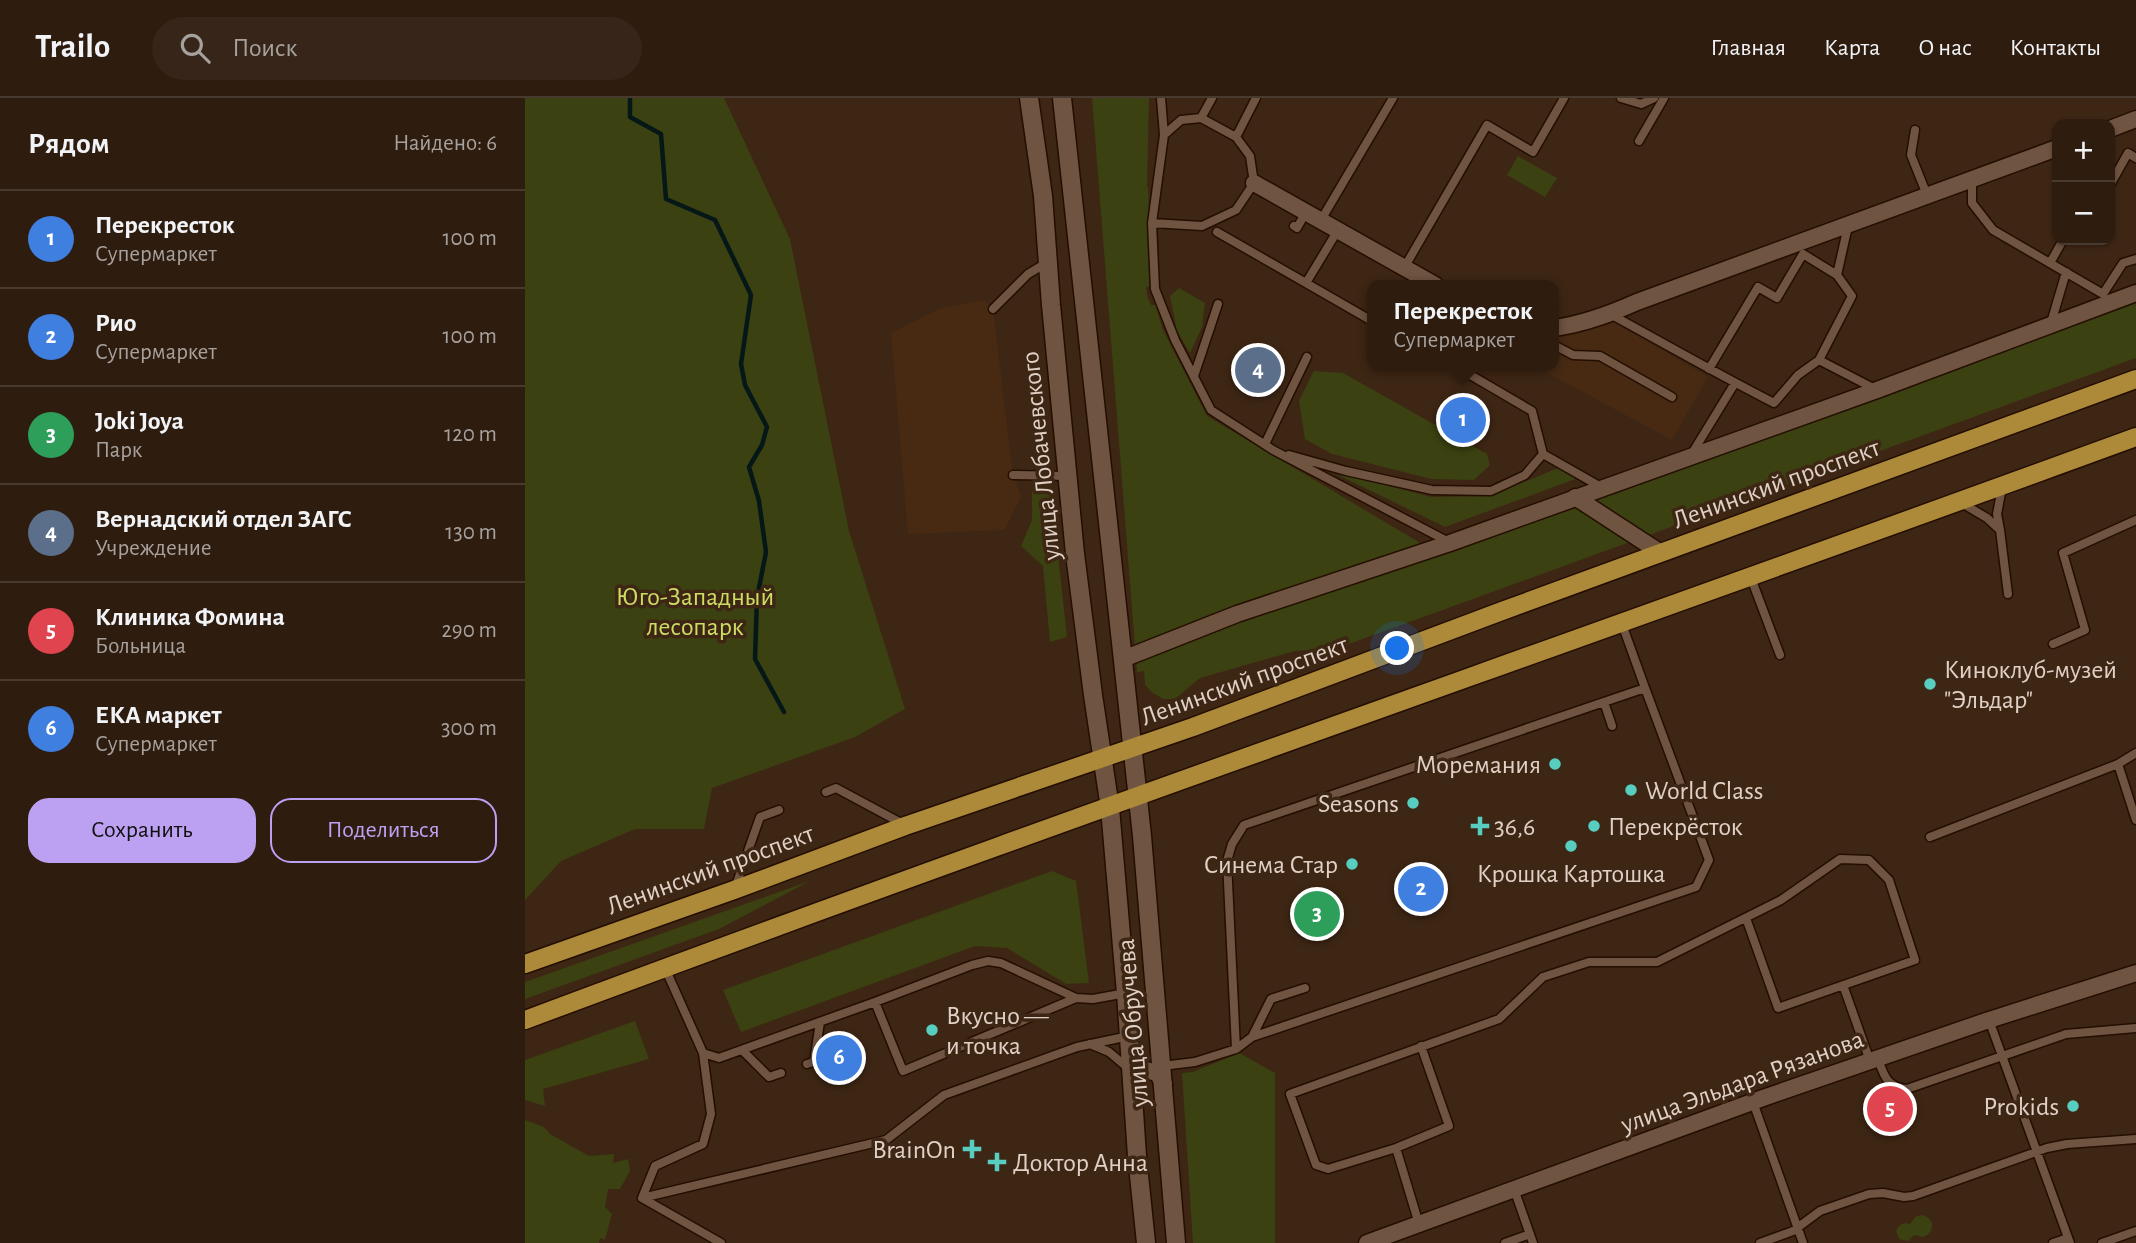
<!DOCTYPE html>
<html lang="ru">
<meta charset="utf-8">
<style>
body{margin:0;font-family:"Alegreya Sans",sans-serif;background:#362518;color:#f1f3f6}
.controls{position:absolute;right:21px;top:21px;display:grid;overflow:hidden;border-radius:14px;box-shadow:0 2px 5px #0004}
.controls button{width:63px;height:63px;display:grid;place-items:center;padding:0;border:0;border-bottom:2px solid #493a2f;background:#2e1c0f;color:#f1f3f6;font:35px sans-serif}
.you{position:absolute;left:873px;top:551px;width:24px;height:24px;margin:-18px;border:5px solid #fff;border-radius:50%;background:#1a73e8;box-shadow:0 0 0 10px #1a73e833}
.badge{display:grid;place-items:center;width:46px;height:46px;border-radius:50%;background:#bca0f2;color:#fff;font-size:23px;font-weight:700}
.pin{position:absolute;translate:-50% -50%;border:4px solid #fff;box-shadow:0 2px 7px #0006}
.popup{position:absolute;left:842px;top:182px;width:192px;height:91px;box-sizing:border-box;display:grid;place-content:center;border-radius:14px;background:#2e1c0f;filter:drop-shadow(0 2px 5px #0005);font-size:23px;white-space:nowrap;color:#a7a19e}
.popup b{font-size:26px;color:#f1f3f6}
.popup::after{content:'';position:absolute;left:50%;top:100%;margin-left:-14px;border:14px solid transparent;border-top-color:#2e1c0f}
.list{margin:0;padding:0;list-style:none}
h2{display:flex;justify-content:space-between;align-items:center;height:91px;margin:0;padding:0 28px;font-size:30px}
h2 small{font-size:23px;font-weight:400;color:#a7a19e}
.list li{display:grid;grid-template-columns:46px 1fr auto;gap:21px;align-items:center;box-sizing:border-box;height:98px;padding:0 28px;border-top:2px solid #493a2f}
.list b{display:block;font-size:26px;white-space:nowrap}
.list p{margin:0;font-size:23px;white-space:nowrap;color:#a7a19e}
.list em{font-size:23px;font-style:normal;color:#a7a19e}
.actions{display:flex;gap:14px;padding:21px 28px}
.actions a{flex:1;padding:16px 0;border:2px solid #bca0f2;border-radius:21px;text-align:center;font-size:24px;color:#bca0f2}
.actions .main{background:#bca0f2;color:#111}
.icon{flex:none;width:38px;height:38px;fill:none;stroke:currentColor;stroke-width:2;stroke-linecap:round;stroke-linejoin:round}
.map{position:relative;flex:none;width:1611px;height:1145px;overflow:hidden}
header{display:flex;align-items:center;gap:42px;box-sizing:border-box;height:98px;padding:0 35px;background:#2e1c0f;border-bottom:2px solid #493a2f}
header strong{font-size:33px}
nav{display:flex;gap:38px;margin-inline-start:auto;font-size:24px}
.search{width:490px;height:63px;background:#362518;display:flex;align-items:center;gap:18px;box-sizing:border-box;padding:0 24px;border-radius:38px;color:#a7a19e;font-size:26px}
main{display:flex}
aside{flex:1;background:#2e1c0f}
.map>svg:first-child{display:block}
.built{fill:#482a13}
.green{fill:#3b4110}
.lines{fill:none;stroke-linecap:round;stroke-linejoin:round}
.stream{stroke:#061717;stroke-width:4.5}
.lane-casing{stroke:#240e00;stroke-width:11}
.street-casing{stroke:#240e00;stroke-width:19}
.secondary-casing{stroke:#240e00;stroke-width:21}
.primary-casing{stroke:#240e00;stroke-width:21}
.lane{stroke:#6f5441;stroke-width:8}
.street{stroke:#6f5441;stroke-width:16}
.secondary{stroke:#6f5441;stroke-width:18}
.primary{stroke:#ad893a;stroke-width:18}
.poi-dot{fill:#58cec0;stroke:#3e2614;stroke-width:2.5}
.labels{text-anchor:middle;stroke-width:7;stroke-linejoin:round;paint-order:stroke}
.street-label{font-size:26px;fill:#e0d0c5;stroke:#3e2614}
.park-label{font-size:26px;fill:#ccdd63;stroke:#3e2614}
.poi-label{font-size:26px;fill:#e0d0c5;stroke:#3e2614;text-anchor:start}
</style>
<header>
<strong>Trailo</strong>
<div class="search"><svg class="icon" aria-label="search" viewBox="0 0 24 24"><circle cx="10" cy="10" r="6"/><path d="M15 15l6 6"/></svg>Поиск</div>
<nav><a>Главная</a><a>Карта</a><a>О нас</a><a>Контакты</a></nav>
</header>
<main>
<aside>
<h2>Рядом<small>Найдено: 6</small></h2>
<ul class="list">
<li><span class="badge" style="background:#3f7fe0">1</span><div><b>Перекресток</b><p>Супермаркет</p></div><em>100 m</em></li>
<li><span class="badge" style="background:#3f7fe0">2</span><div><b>Рио</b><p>Супермаркет</p></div><em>100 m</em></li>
<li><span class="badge" style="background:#2e9e5b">3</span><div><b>Joki Joya</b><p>Парк</p></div><em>120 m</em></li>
<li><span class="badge" style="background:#5c6f8a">4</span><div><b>Вернадский отдел ЗАГС</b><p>Учреждение</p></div><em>130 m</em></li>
<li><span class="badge" style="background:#e0444e">5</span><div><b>Клиника Фомина</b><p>Больница</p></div><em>290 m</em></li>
<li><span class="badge" style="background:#3f7fe0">6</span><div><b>ЕКА маркет</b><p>Супермаркет</p></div><em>300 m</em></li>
</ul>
<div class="actions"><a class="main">Сохранить</a><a>Поделиться</a></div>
</aside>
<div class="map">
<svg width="1611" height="1145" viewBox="0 0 1611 1145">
<rect width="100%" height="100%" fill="#3e2614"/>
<!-- built -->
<path class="built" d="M459,202L468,211L488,377L496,398L480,432L383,436L366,235L414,211Z
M1090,224L1183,279L1147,342L1013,270V268H1029V235Z"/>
<!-- green -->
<path class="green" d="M0,0H199L265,141L324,433L380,611L330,639L187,690L179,731H110L36,763L0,802Z
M567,0H624L622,89H623L627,188L621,189L622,198L626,207H631L637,230L682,318L897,446L1356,298L1611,204V260L813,550L770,553L675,580L650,601H638L628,595L620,587L619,573L612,574Z
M993,58L1032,80L1020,99L982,77Z
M654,190L680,205L677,229L665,255L652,233L645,198Z
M789,273L818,275L962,356L965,367L949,382L906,381L807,356L780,341L774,303Z
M1033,370L1053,380L920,429L807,374L907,399L966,398Z
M525,384L542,539L525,544L518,468L496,448L507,422V387Z
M527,773L551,783L564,885L541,886L482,850L450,848L216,934L198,892Z
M285,783L194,831L0,901V884Z
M110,923L124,961L18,991L20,1008L0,1002V962Z
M714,955L750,975V1145H668L657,975L668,974Z
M0,1022L19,1029L25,1036L64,1058L89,1056L88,1065L103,1061L105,1073L95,1091H83L80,1109L87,1116L80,1142L75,1140L74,1145H0Z
M1396,1117C1410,1119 1411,1134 1398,1139L1389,1137L1383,1143L1374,1141L1371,1133C1374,1126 1379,1124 1385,1126L1390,1119Z"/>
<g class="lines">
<!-- stream -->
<path class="stream" d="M105,0V19L136,36L141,101L190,122L226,197L216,266L220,287L242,329L237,347L224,369L234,403L241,454L232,500L230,561L259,614"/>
<defs>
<path id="lane" d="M636,0L639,37L627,125L630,191L650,242L686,312L748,352L922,443
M1096,0L1116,6L1129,0
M1390,32L1386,57L1402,97
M639,37L656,22L676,20L687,0
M711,39L731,0
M1114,43L1139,0
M1447,81V105L1468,132L1578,196L1598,165L1611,161
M1585,87L1603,55L1611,60
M796,122L868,0
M627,125L677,128L711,112L729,85L725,58L711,39L676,20
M769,128L772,130L781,114
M692,134L781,185L813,132
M1525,165L1538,142
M879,170L962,27L1008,54L1039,0
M1312,177L1323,128
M781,185L847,223
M468,211L503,176L523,164
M1085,216C1140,246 1194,277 1249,305L1273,277L1294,262L1327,198L1312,177L1278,156L1252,200L1233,189L1184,271
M1526,225L1541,174
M1029,247L1048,257L1075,258L1147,299
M1294,262L1350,291
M669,278L693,206
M740,346L782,259
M1018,356L1076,389
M764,357L821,373L907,392L966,393L1000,377L1018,356L1007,313L930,268
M1166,357L1210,285
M488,377L542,378
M1435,404L1462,420L1475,432L1483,496
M1475,432L1472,416L1477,390
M1226,480L1255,557
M1528,546L1560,532L1538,455L1611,422
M1079,604L1087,628
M1593,666L1611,655
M301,694L311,690L378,726
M1405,739L1593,666L1611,722
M210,790L235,719L254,712
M1318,887L1345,963
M350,904L378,973L551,900
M1464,922L1545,1145
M727,939L746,901L780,890
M565,946L584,954L603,970
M711,951L727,939L1171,789L1184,762L1120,590
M217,952L244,979L256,975
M178,955L194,960L350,904L447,867L463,863L476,865L551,900L568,901L601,895
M1353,961C1359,978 1362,989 1382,991L1541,936L1611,930
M282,966L289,964L295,924
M637,968L670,964L711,951L702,763L707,746L719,727L1120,590L1097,526
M1228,1004L1278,1145
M871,1050L924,1028L896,948
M989,1091L1008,1145
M117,1100L130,1068L178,1046L186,1016L178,955L140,870
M894,1126L871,1050L803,1071L791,1067L765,996L974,921L1018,879L1064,864H1132L1256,802L1315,761L1344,762L1364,782L1390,862L1253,910L1221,820
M196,1145L117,1100L361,1042L419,997L552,949L604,938
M980,1145L1005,1136
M1235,1145L1268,1133L1295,1113L1344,1096L1358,1095L1379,1099L1388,1098L1522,1050L1542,1046L1611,1041
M1528,1145L1543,1140
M1577,1145L1611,1133"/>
<path id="street" d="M1585,31L1611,21
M729,85L910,187
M1029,230C1059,226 1085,216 1112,204L1532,50
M1050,399L1136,455
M598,561L712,516L925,445L1352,292L1611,195
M607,989L612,977L621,972L632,975L639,986
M842,1145L1238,1000L1464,922L1611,875"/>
<path id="secondary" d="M504,0L518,98L526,207L550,456L568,597L585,710L601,895L612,1058L621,1145
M537,0L617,738L651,1145"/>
<path id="primary" d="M0,866L209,792L380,728L668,629L977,513L1611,281
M0,922C535,722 1075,535 1611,339"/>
</defs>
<!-- lane casing -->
<use href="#lane" class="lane-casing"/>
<!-- street casing -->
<use href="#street" class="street-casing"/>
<!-- secondary casing -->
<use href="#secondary" class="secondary-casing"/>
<!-- primary casing -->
<use href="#primary" class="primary-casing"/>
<!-- lane -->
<use href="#lane" class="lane"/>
<!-- street -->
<use href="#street" class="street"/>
<!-- secondary -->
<use href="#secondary" class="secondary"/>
<!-- primary -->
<use href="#primary" class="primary"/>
</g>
<!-- markers -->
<g class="poi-dot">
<circle cx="1405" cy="586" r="7"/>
<circle cx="1030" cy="666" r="7"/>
<circle cx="1106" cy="692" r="7"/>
<circle cx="888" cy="705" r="7"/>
<path d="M951.5 717.5h7v7h7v7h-7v7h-7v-7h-7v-7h7z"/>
<circle cx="1069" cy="728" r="7"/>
<circle cx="1046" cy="748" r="7"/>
<circle cx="827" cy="766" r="7"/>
<circle cx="407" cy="932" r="7"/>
<circle cx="1548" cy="1008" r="7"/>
<path d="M443.5 1040.5h7v7h7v7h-7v7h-7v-7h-7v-7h7z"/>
<path d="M468.5 1053.5h7v7h7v7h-7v7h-7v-7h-7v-7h7z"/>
</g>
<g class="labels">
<!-- street labels -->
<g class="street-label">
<text transform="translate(515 358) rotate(-96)" y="9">улица Лобачевского</text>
<text transform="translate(1251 385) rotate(-20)" y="9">Ленинский проспект</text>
<text transform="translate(719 582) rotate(-20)" y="9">Ленинский проспект</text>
<text transform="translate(185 771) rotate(-20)" y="9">Ленинский проспект</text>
<text transform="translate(607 925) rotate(-95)" y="9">улица Обручева</text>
<text transform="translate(1217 983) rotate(-20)" y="9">улица Эльдара Рязанова</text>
</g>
<!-- park labels -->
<g class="park-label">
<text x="170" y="507">Юго-Западный<tspan x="170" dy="30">лесопарк</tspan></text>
</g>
<!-- poi labels -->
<g class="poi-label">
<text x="1419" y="580">Киноклуб-музей<tspan x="1419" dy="30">"Эльдар"</tspan></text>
<text x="1016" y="675" text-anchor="end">Моремания</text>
<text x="1120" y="701">World Class</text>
<text x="874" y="714" text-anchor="end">Seasons</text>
<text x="969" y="737">36,6</text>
<text x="1083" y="737">Перекрёсток</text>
<text x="813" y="775" text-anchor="end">Синема Стар</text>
<text x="1046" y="784" text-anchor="middle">Крошка Картошка</text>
<text x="421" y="926">Вкусно —<tspan x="421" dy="30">и точка</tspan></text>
<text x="1534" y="1017" text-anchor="end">Prokids</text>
<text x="431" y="1060" text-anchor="end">BrainOn</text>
<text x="488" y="1073">Доктор Анна</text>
</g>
</g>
</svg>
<div class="controls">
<button>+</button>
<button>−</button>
</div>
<div class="you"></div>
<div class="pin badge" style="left:938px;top:322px;background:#3f7fe0">1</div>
<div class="popup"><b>Перекресток</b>Супермаркет</div>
<div class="pin badge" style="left:896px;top:791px;background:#3f7fe0">2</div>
<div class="pin badge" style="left:792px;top:816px;background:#2e9e5b">3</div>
<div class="pin badge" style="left:733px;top:272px;background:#5c6f8a">4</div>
<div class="pin badge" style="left:1365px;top:1011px;background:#e0444e">5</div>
<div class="pin badge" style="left:314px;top:960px;background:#3f7fe0">6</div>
</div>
</main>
